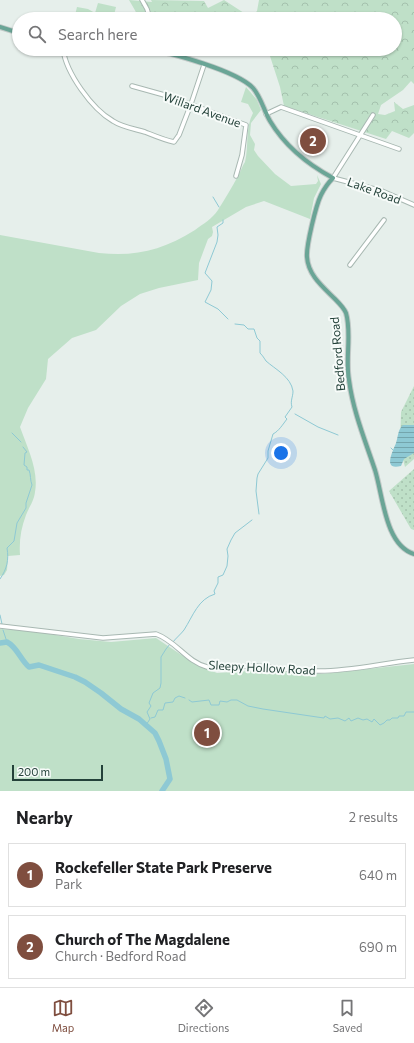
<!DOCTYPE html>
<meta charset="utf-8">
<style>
body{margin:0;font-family:Commissioner,sans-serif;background:#f2f2f2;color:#202124}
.scale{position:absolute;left:12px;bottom:10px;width:91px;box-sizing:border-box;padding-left:4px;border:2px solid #24423a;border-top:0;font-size:11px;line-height:14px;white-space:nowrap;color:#24423a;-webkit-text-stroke:3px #f7fbf9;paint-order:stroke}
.you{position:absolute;left:281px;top:453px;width:14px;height:14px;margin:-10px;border:3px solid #fff;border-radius:50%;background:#1a73e8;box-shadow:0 0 0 6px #1a73e833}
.badge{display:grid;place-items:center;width:26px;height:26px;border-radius:50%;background:#7f4e3f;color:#fff;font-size:13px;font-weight:700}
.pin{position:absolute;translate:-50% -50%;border:2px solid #fff;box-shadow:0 1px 4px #0006}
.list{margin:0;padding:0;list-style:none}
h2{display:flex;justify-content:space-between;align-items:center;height:52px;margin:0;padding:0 16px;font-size:17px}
h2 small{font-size:13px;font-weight:400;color:#757577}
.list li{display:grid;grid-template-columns:26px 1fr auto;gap:12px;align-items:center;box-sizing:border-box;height:64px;margin:0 8px 8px;padding:0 8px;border:1px solid #e0e0e0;border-radius:0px}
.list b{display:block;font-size:15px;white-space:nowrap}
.list p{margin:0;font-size:13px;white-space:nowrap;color:#757577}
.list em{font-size:13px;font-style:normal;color:#757577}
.icon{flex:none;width:22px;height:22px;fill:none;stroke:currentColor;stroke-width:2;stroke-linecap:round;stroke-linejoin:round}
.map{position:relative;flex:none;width:414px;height:791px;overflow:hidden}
.search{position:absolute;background:#fff;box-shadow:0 1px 3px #0004;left:12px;right:12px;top:12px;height:44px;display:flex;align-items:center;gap:10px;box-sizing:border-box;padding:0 14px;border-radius:22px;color:#757577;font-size:15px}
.sheet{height:196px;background:#fff}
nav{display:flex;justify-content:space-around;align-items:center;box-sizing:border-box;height:56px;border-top:1px solid #e0e0e0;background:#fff;font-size:11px;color:#757577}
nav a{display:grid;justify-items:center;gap:2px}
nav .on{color:#7f4e3f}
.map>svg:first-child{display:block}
.grass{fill:url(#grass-dots)}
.forest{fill:url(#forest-crowns)}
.park{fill:#bfe0c8}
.water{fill:url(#water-rules)}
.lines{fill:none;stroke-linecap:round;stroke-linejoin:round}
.stream{stroke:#8ec9d4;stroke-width:1}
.river{stroke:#8ec9d4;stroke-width:5.5}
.minor-casing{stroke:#a8b8b2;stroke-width:5.5}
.major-casing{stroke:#c2cac8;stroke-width:6}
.minor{stroke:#fff;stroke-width:3.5}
.major{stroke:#6aa596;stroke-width:4}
.labels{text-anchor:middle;stroke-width:4;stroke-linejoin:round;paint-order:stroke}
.street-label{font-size:12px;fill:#24423a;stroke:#f7fbf9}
</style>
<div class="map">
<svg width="414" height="791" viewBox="0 0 414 791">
<defs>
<pattern id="grass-dots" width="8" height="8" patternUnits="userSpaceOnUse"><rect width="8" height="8" fill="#bfe0c8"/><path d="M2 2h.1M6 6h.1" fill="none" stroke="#a4c1ad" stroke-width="1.8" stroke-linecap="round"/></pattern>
<pattern id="forest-crowns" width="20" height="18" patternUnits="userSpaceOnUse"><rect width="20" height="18" fill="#bfe0c8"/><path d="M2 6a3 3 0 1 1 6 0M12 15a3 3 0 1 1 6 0" fill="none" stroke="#a4c1ad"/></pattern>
<pattern id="water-rules" width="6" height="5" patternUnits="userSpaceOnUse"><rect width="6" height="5" fill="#8ec9d4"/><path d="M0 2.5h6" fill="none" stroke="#74a5ad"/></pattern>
</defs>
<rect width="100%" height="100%" fill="#e6efeb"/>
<!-- grass -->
<path class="grass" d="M414,386V459L405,467L400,448L401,412Z
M414,469V530L411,529L389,491Z"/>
<!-- forest -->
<path class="forest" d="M129,0L152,2L151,0L204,1L208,8L224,0L244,13L248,19H140Z
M259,0H414V84L411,81L403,90L381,105L378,114L385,115L395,111L394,102L403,109L414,105V133L409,138L392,131L386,139L284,106L280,87L269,53L263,49H395V19H249L257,11Z"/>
<!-- park -->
<path class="park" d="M98,3L116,7L113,19H74L77,7L88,9L95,13Z
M246,87L257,100L261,110L251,123L250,135L255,144L254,150L258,156L275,174L291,186L316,184L318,181L317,175L321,184L314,198L310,219L264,201L246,207L212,227L213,232L212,236L208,239L199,263L198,280L159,288L140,294L121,306L96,330L72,338L48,359L46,379L28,408L20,427C27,447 39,470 35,492C34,501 29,507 26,515C21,528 19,541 20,555L8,556L7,570L4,575L0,576V235L99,253C136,257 163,250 195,230C203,224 212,219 218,210C225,199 232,187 238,176C241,171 242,166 245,162C249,146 245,128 253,113L248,104L241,102Z
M0,629L32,631L79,639L111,642L156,638L195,664L217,673L262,670L321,674L414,664V791H0Z"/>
<!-- water -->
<path class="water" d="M403,425H414V453L404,459L401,466C382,471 393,451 396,443C398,437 398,429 403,425Z"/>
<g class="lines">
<!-- stream -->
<path class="stream" d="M213,197L219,207
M223,220V223L217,227L218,235L217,242L205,273L212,281L211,290L205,302L218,309L228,319
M235,324L244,325L248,329H254L257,338L260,341V353C263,356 264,358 266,361C275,369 291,377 293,391C293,397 290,401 292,407L285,417L287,419C283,424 279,431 273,434L268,451V458L258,474L257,478L256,491L259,514
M295,414L318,427L338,435
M12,433L21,442
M391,448L393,450
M0,579C7,569 9,560 7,548L14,541L17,523L26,508V503L32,485C30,480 31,475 29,470H27V467L24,465L25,453L27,452L23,447
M0,615L2,624
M3,630L7,642
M173,642C176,638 181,634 184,630C193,616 198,599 215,594L214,591L218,583V577L223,575L227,566L228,556L227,549L231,540L235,533L252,520
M189,700L192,702L209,700L211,705H219L220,701L227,702L231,700H237L248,706L263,709L317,717L324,718L325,716L330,719L338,718L345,721L349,718L351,721L358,718L363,720L367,719L372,722L374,719L380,725L384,723L387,720H390L392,718H398L399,716H404L406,712H414
M151,718L155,717L158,710H163L165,703L173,702L175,698L179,696L185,698
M146,725L150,719L147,712L151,706L149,703L153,693L160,688L161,683V657L166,649L170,644"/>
<!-- river -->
<path class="river" d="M0,643L7,642C17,647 20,659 29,667L39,665L75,677L85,682L101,693L121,709L139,719L155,733L159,741L166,759L170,779L162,791"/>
<defs>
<path id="minor" d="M142,0L147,9L150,19
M63,49C66,73 92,109 113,121C122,127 135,129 145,132C155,136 164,140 174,142L179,135L191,104L204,65
M132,86L168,96L246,125L242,155L236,176
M266,114L281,107L399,149
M373,115L333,178L382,191L414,205
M350,265L384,220
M0,626L103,638L156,634C176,641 187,662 207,667C221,671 236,666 250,666C273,666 296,672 320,671C351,671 383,663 414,660"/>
<path id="major" d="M0,27L19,33
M145,49C170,52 237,71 253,88C261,97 264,111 270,121C285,146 307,164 333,178C328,183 324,189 321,195C316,205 306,246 307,257C308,275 323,287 335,299C339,303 344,308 346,313C352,333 345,359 349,380C353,411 365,440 375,470C383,496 385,545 414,554"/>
</defs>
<!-- minor casing -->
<use href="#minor" class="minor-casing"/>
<!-- major casing -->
<use href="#major" class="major-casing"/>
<!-- minor -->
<use href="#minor" class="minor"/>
<!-- major -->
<use href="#major" class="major"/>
</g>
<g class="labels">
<!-- street labels -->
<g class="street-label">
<text transform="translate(202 110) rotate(20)" y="4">Willard Avenue</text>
<text transform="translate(374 191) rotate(20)" y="4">Lake Road</text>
<text transform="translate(338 354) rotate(-95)" y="4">Bedford Road</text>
<text transform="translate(262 668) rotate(3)" y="4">Sleepy Hollow Road</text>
</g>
</g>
</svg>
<div class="scale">200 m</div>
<div class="you"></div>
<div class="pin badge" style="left:207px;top:733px">1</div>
<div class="pin badge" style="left:313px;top:141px">2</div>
<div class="search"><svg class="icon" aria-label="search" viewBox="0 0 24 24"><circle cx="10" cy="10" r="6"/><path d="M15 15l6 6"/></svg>Search here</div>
</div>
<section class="sheet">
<h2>Nearby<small>2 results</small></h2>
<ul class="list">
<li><span class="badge">1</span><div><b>Rockefeller State Park Preserve</b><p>Park</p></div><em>640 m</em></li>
<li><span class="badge">2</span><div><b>Church of The Magdalene</b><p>Church · Bedford Road</p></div><em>690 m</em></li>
</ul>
</section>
<nav>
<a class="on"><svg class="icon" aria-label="map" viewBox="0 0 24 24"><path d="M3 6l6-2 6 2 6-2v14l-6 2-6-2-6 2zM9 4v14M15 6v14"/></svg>Map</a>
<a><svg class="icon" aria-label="directions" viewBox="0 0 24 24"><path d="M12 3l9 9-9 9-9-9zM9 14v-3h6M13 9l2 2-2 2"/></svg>Directions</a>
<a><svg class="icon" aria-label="saved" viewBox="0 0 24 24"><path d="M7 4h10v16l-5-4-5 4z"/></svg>Saved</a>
</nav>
